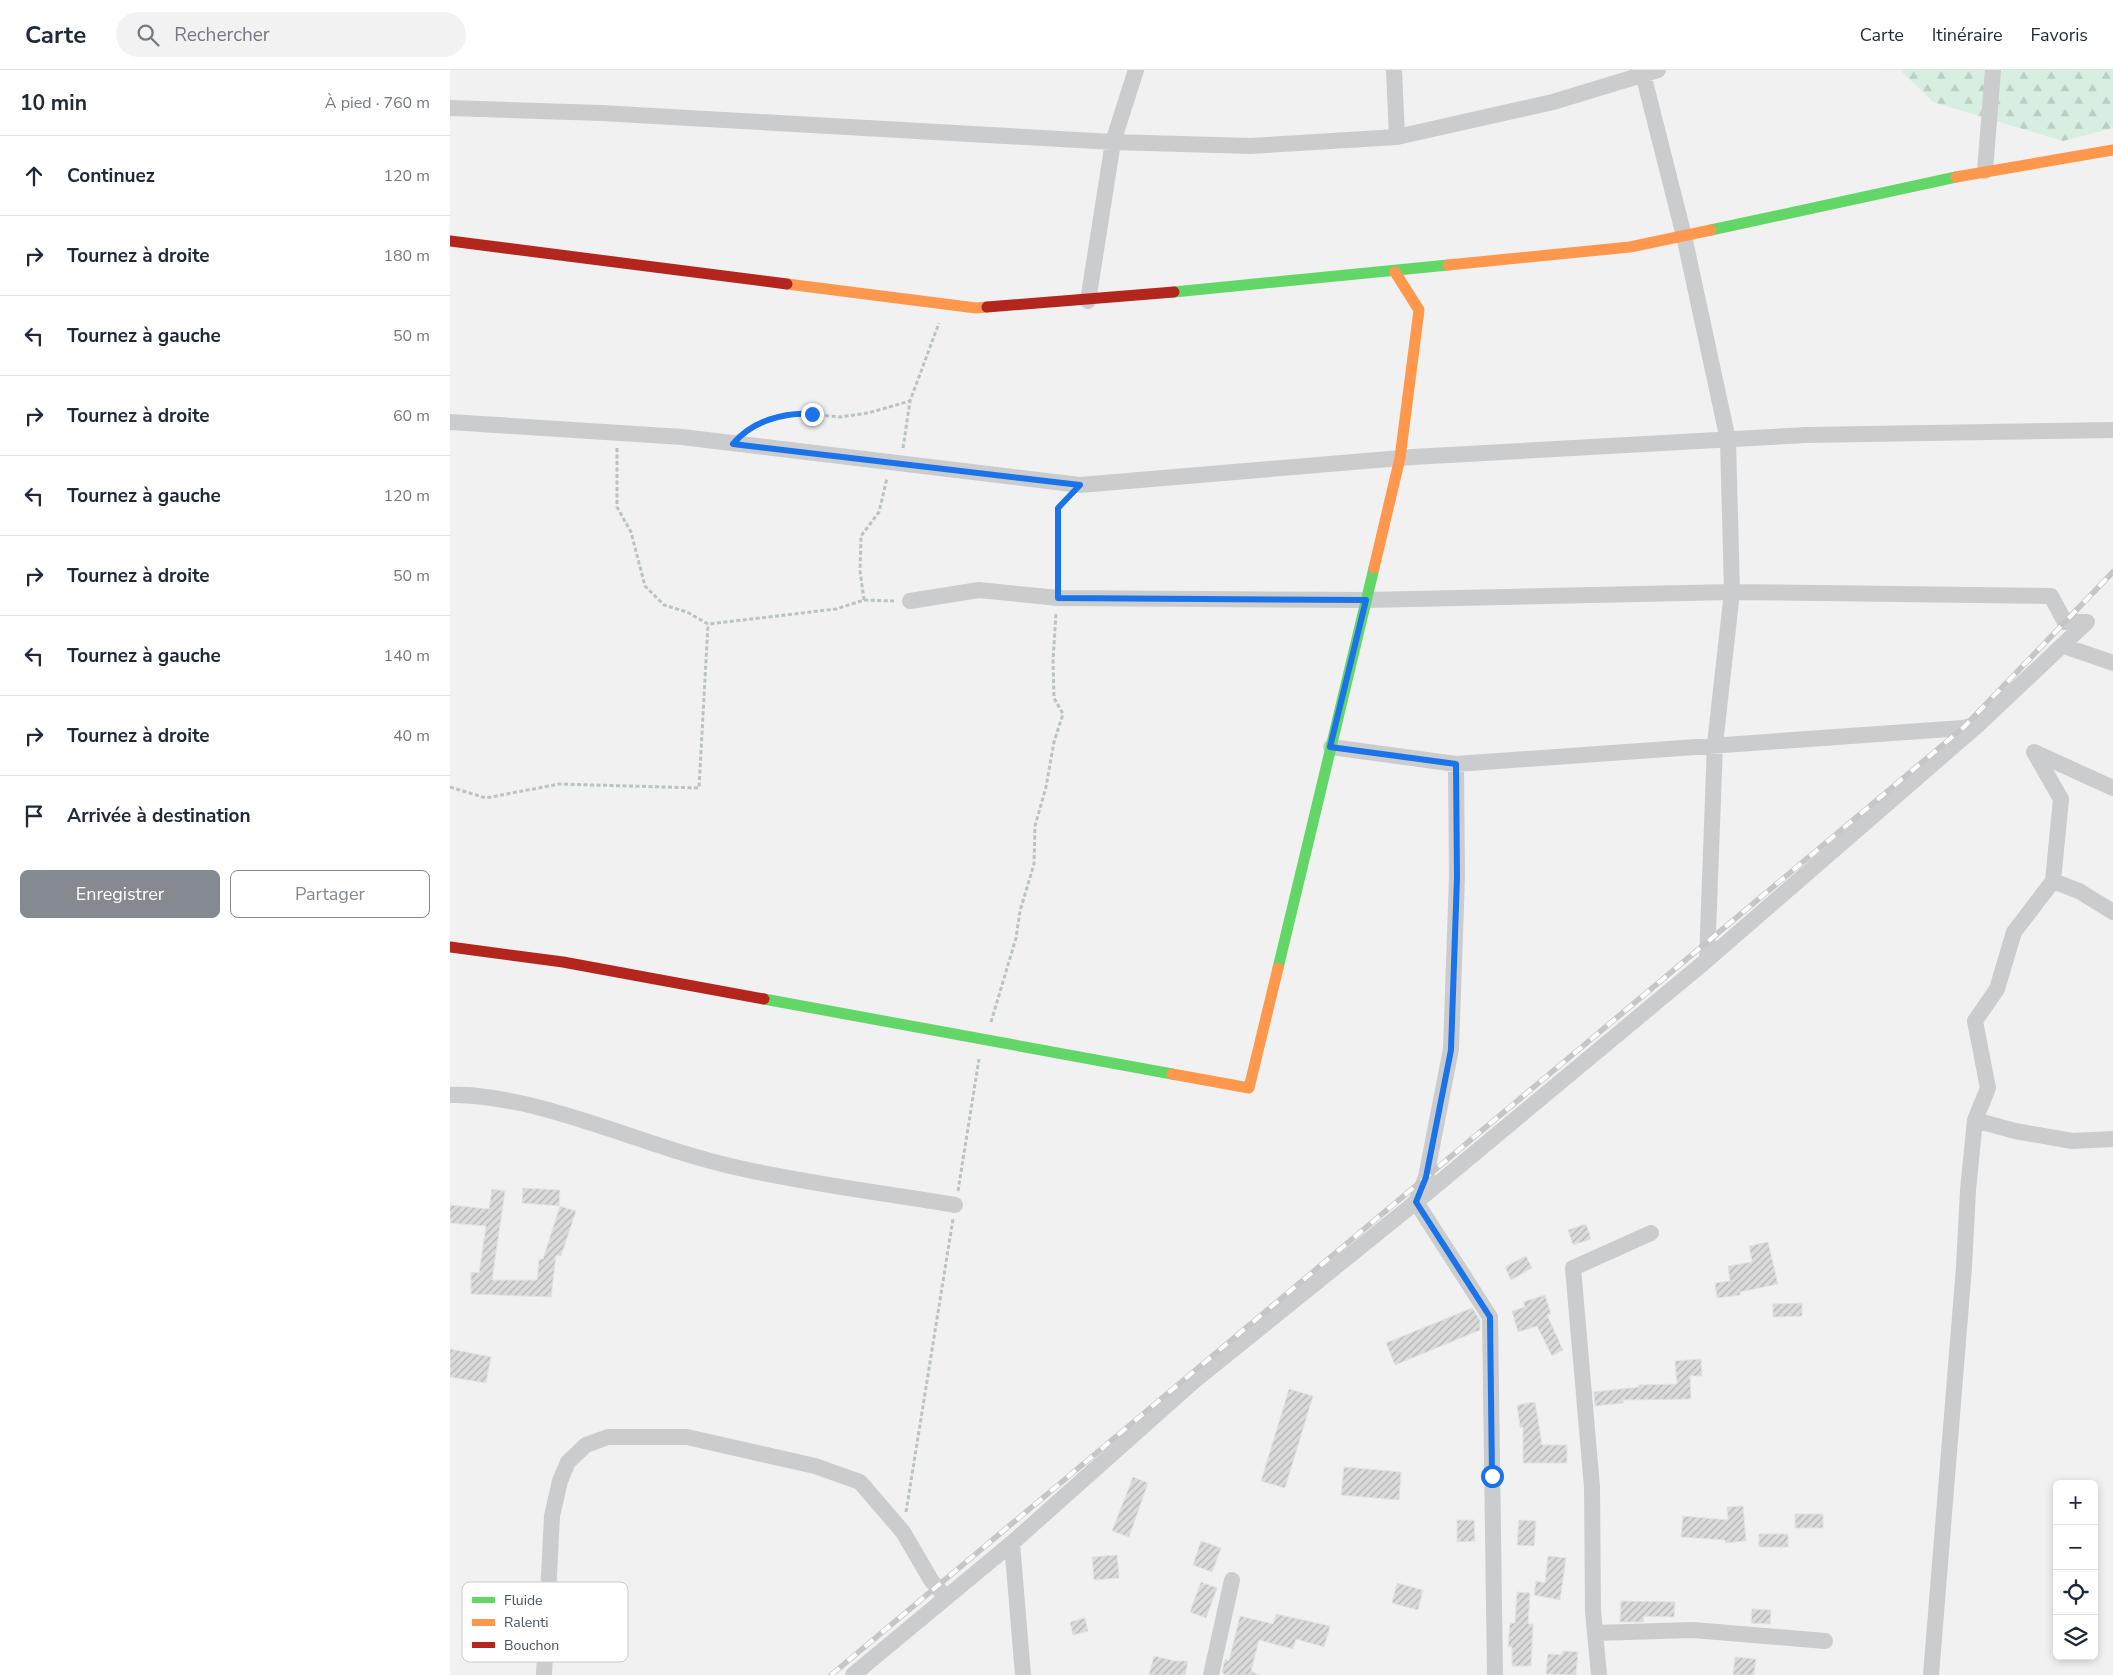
<!DOCTYPE html>
<html lang="fr">
<meta charset="utf-8">
<style>
body{margin:0;font-family:"Nunito Sans",sans-serif;background:#f2f2f3;color:#1f2937}
.controls{position:absolute;right:15px;bottom:15px;display:grid;overflow:hidden;border-radius:8px;box-shadow:0 2px 8px #0003}
.controls button{width:45px;height:45px;display:grid;place-items:center;padding:0;border:0;border-bottom:1px solid #e0e1e3;background:#fff;color:#1f2937;font:25px sans-serif}
.stop{position:absolute;width:15px;height:15px;margin:-11px;border:4px solid #1a73e8;border-radius:50%;background:#fff}
.stop.end{background:#1a73e8;border-color:#fff;box-shadow:0 1px 5px #0008}
.list{margin:0;padding:0;list-style:none}
h2{display:flex;justify-content:space-between;align-items:center;height:65px;margin:0;padding:0 20px;font-size:21px}
h2 small{font-size:16px;font-weight:400;color:#747a83}
.list li{display:grid;grid-template-columns:32px 1fr auto;gap:15px;align-items:center;box-sizing:border-box;height:80px;padding:0 20px;border-top:1px solid #e0e1e3}
.list b{display:block;font-size:19px;white-space:nowrap}
.list em{font-size:16px;font-style:normal;color:#747a83}
.actions{display:flex;gap:10px;padding:15px 20px}
.actions a{flex:1;padding:11px 0;border:1px solid #848a90;border-radius:8px;text-align:center;font-size:18px;color:#848a90}
.actions .main{background:#848a90;color:#fff}
.icon{flex:none;width:28px;height:28px;fill:none;stroke:currentColor;stroke-width:2;stroke-linecap:round;stroke-linejoin:round}
.map{position:relative;flex:none;width:1663px;height:1605px;overflow:hidden}
header{display:flex;align-items:center;gap:30px;box-sizing:border-box;height:70px;padding:0 25px;background:#fff;border-bottom:1px solid #e0e1e3}
header strong{font-size:24px}
nav{display:flex;gap:28px;margin-inline-start:auto;font-size:18px}
.search{width:350px;height:45px;background:#f2f2f3;display:flex;align-items:center;gap:12px;box-sizing:border-box;padding:0 18px;border-radius:28px;color:#747a83;font-size:19px}
main{display:flex}
aside{flex:1;background:#fff}
.map>svg:first-child{display:block}
.forest{fill:url(#forest-firs)}
.building{fill:url(#building-hatch);stroke:#e2e3e3}
.lines{fill:none;stroke-linecap:round;stroke-linejoin:round}
.path{stroke:#bac3c1;stroke-width:3;stroke-dasharray:4 2.5;stroke-linecap:butt}
.street{stroke:#cbccce;stroke-width:16}
.fast{stroke:#63d668;stroke-width:11}
.slow{stroke:#ff974d;stroke-width:11}
.jam{stroke:#b3261e;stroke-width:11}
.rail-casing{stroke:#c6c6c8;stroke-width:5.5}
.rail{stroke:#fff;stroke-width:4;stroke-dasharray:11;stroke-linecap:butt}
.route{stroke:#1a73e8;stroke-width:6}
.key{fill:#fff;stroke:#c8cbce;stroke-width:1}
.key-label{font-size:14px;fill:#49525b}
</style>
<header>
<strong>Carte</strong>
<div class="search"><svg class="icon" aria-label="search" viewBox="0 0 24 24"><circle cx="10" cy="10" r="6"/><path d="M15 15l6 6"/></svg>Rechercher</div>
<nav><a>Carte</a><a>Itinéraire</a><a>Favoris</a></nav>
</header>
<main>
<aside>
<h2>10 min<small>À pied · 760 m</small></h2>
<ul class="list">
<li><svg class="icon" aria-label="ahead" viewBox="0 0 24 24"><path d="M12 20V5M6 11l6-6 6 6"/></svg><div><b>Continuez</b></div><em>120 m</em></li>
<li><svg class="icon" aria-label="right" viewBox="0 0 24 24"><path d="M7 20v-9h11M14 6l5 5-5 5"/></svg><div><b>Tournez à droite</b></div><em>180 m</em></li>
<li><svg class="icon" aria-label="left" viewBox="0 0 24 24"><path d="M17 20v-9H6M10 6l-5 5 5 5"/></svg><div><b>Tournez à gauche</b></div><em>50 m</em></li>
<li><svg class="icon" aria-label="right" viewBox="0 0 24 24"><path d="M7 20v-9h11M14 6l5 5-5 5"/></svg><div><b>Tournez à droite</b></div><em>60 m</em></li>
<li><svg class="icon" aria-label="left" viewBox="0 0 24 24"><path d="M17 20v-9H6M10 6l-5 5 5 5"/></svg><div><b>Tournez à gauche</b></div><em>120 m</em></li>
<li><svg class="icon" aria-label="right" viewBox="0 0 24 24"><path d="M7 20v-9h11M14 6l5 5-5 5"/></svg><div><b>Tournez à droite</b></div><em>50 m</em></li>
<li><svg class="icon" aria-label="left" viewBox="0 0 24 24"><path d="M17 20v-9H6M10 6l-5 5 5 5"/></svg><div><b>Tournez à gauche</b></div><em>140 m</em></li>
<li><svg class="icon" aria-label="right" viewBox="0 0 24 24"><path d="M7 20v-9h11M14 6l5 5-5 5"/></svg><div><b>Tournez à droite</b></div><em>40 m</em></li>
<li><svg class="icon" aria-label="arrive" viewBox="0 0 24 24"><path d="M6 21V4h12l-3 4 3 4H6"/></svg><div><b>Arrivée à destination</b></div></li>
</ul>
<div class="actions"><a class="main">Enregistrer</a><a>Partager</a></div>
</aside>
<div class="map">
<svg width="1663" height="1605" viewBox="0 0 1663 1605">
<defs>
<pattern id="forest-firs" width="22" height="20" patternUnits="userSpaceOnUse" patternTransform="scale(1.25)"><rect width="22" height="20" fill="#d7eee1"/><path d="M5 1l3.5 6h-7zM16 11l3.5 6h-7z" fill="#bacec3"/></pattern>
<pattern id="building-hatch" width="6" height="6" patternUnits="userSpaceOnUse" patternTransform="scale(1.25)"><rect width="6" height="6" fill="#dadadb"/><path d="M-1 1l2-2M0 6l6-6M5 7l2-2" fill="none" stroke="#b3b3b5"/></pattern>
</defs>
<rect width="100%" height="100%" fill="#f1f1f1"/>
<!-- forest -->
<path class="forest" d="M1450,0H1663V58L1613,71L1483,32Z"/>
<!-- building -->
<path class="building" d="M73,1118L110,1120L109,1136L72,1133Z
M42,1119L55,1121L42,1210H87L89,1189H93L110,1136L126,1141L111,1186L106,1185L101,1227L21,1224V1202L29,1203L36,1156L0,1153V1135L39,1139Z
M1136,1154L1141,1169L1123,1175L1118,1160Z
M1318,1172L1328,1214L1290,1222V1225L1267,1228L1265,1213L1280,1211L1278,1196L1302,1192L1299,1176Z
M1076,1186L1082,1198L1061,1210L1055,1197Z
M1095,1225L1101,1244L1097,1245L1113,1280L1102,1286L1087,1256L1068,1262L1062,1241L1075,1237L1073,1232Z
M1352,1233V1246L1323,1247V1234Z
M1022,1238L1030,1250V1260L945,1295L936,1273Z
M0,1279L41,1287L36,1313L0,1307Z
M1251,1289L1252,1306H1240L1241,1329L1173,1330V1333L1145,1336L1144,1322L1189,1317V1315L1227,1314L1225,1291Z
M839,1319L863,1326L835,1418L811,1411Z
M1085,1332L1092,1375H1117V1393H1073V1357H1070L1067,1335Z
M894,1397L951,1402L949,1430L891,1425Z
M683,1407L698,1413L679,1467L662,1461Z
M1293,1436L1296,1471L1275,1473V1470L1231,1467L1233,1446L1278,1450L1277,1437Z
M1345,1444H1373V1458H1345Z
M1007,1450H1024L1025,1471L1007,1472Z
M1069,1450L1086,1451L1084,1476L1067,1475Z
M1309,1464H1338V1477H1309Z
M751,1471L771,1478L762,1502L743,1495Z
M667,1485L669,1508L644,1510L642,1487Z
M1098,1486L1116,1488L1110,1530L1084,1525L1086,1511L1095,1513Z
M751,1512L767,1518L756,1548L740,1542Z
M947,1513L973,1520L968,1540L942,1533Z
M1067,1522L1080,1523L1078,1554H1083L1081,1596H1062V1577H1058L1060,1553H1065Z
M1171,1531L1225,1532L1224,1547L1194,1546L1193,1552H1170Z
M1302,1539L1321,1540L1320,1554L1301,1553Z
M826,1544L880,1556L874,1577L846,1569L843,1579L809,1570L801,1601L809,1605H775L772,1602L775,1589L779,1591L790,1546L823,1554Z
M635,1548L638,1561L623,1565L620,1552Z
M1113,1581L1128,1582L1126,1605L1096,1604L1098,1584L1112,1585Z
M704,1586L725,1591H738L735,1605H699Z
M1285,1587L1306,1589L1304,1605H1283Z"/>
<g class="lines">
<!-- path -->
<path class="path" d="M300,358L328,346L349,343L390,347L418,343L460,331
M167,378V437L181,462L195,516L214,535L237,542L258,554L386,539L414,530L444,531
M453,378L460,331L489,253
M608,512V438L616,429
M414,530L410,501L411,466L429,442L437,408
M0,717L36,728L109,714L249,718L258,554
M541,952L566,868L570,841L584,794L585,756L596,717L604,672L613,644L604,628L603,591L606,543
M508,1121L529,989
M456,1442L503,1149"/>
<!-- street -->
<path class="street" d="M944,0L947,67
M0,38L151,43L663,72L800,76L947,67L1103,32L1208,0
M1535,101L1543,0
M638,231L663,72L686,0
M0,352L232,367L630,415L963,387L1356,365L1663,360
M460,531L529,520L608,528L916,530L1282,522L1601,526L1615,552H1637
M1614,576L1663,593
M881,677L1006,694L1513,658L1529,654
M1663,718L1584,682L1611,729L1603,811L1629,821L1663,842
M1257,890L1529,654L1637,552
M0,1025C25,1024 51,1029 75,1034C148,1051 216,1082 289,1098C360,1114 434,1123 505,1135
M1525,1050L1538,1018L1525,951L1547,919L1564,862L1603,811
M967,1130L976,1107L1001,979L1007,807L1006,694
M966,1132L1257,890L1265,674L1282,522L1278,370L1234,166L1192,0
M562,1473L744,1311L966,1132L1040,1247L1045,1605
M1145,1563L1243,1560L1375,1571
M94,1605L102,1446L110,1411L118,1392L136,1375L158,1367H237L365,1396L410,1412L453,1462L481,1510L496,1528
M403,1605L562,1473L573,1605
M761,1605L782,1510
M1149,1605L1143,1541L1142,1417L1123,1198L1201,1163
M1481,1605L1514,1197L1518,1120L1525,1050L1565,1061L1622,1071L1663,1069"/>
<!-- fast -->
<path class="fast" d="M1261,160L1506,107
M724,222L998,195
M828,898L924,498
M314,929L722,1004"/>
<!-- slow -->
<path class="slow" d="M1506,107L1663,80
M998,195L1180,177L1261,160
M337,214L526,238L537,237
M924,498L950,388L969,240L945,202
M722,1004L799,1018L828,898"/>
<!-- jam -->
<path class="jam" d="M0,171L337,214
M537,237L724,222
M0,877L113,892L314,929"/>
<defs>
<path id="rail" d="M381,1605L1513,658L1663,502"/>
</defs>
<!-- rail casing -->
<use href="#rail" class="rail-casing"/>
<!-- rail -->
<use href="#rail" class="rail"/>
</g>
<g class="lines">
<!-- route -->
<path class="route" d="M362,344C334,342 302,351 283,374L630,415L608,438V528L916,530L880,677L1006,694L1007,807L1001,980L976,1107L966,1132L1040,1247L1042,1406"/>
</g>
<!-- legend -->
<rect x="12" y="1512" width="166" height="80" rx="8" class="key"/>
<rect x="22" y="1527" width="23" height="6" fill="#63d668"/>
<rect x="22" y="1549" width="23" height="7" fill="#ff974d"/>
<rect x="22" y="1572" width="23" height="6" fill="#b3261e"/>
<g class="key-label">
<text x="54" y="1535">Fluide</text>
<text x="54" y="1557">Ralenti</text>
<text x="54" y="1580">Bouchon</text>
</g>
</svg>
<div class="controls">
<button>+</button>
<button>−</button>
<button><svg class="icon" aria-label="locate" viewBox="0 0 24 24"><circle cx="12" cy="12" r="6"/><path d="M12 2v4M12 18v4M2 12h4M18 12h4"/></svg></button>
<button><svg class="icon" aria-label="layers" viewBox="0 0 24 24"><path d="M12 4l9 5-9 5-9-5zM3 14l9 5 9-5"/></svg></button>
</div>
<div class="stop" style="left:1042px;top:1406px"></div>
<div class="stop end" style="left:362px;top:344px"></div>
</div>
</main>
